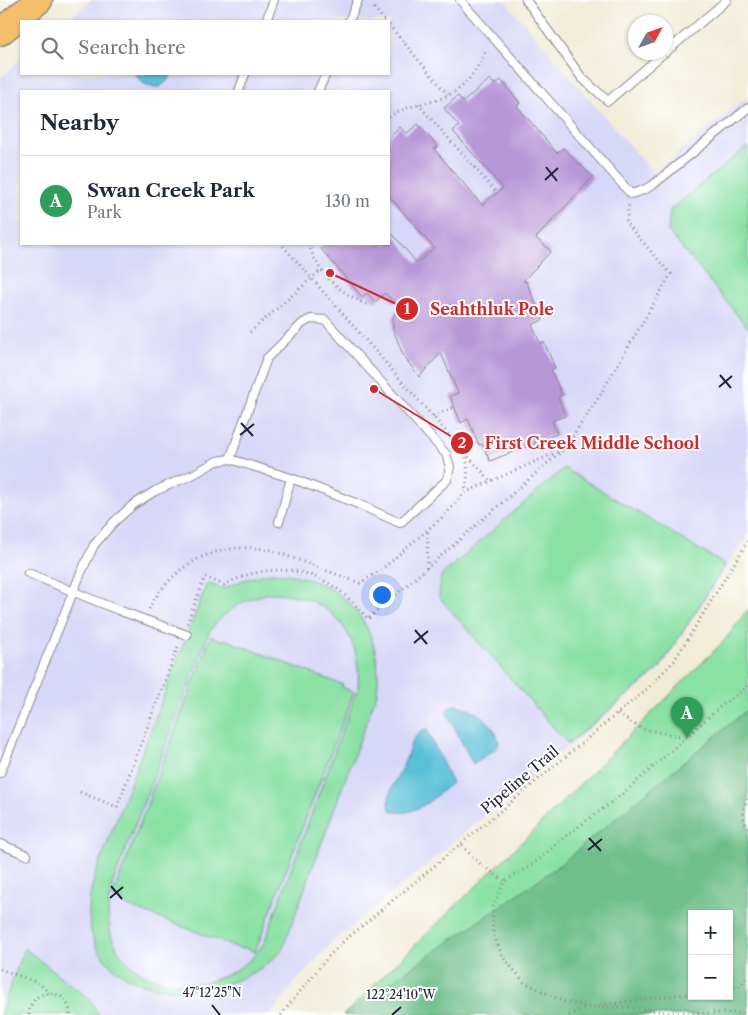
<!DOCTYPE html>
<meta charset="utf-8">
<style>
body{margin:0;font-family:"Libre Caslon Text",serif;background:#f6f6f7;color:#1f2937}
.controls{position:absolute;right:15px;bottom:15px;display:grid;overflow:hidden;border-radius:0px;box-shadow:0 1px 4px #0004}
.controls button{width:45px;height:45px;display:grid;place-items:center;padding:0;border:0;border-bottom:1px solid #e0e1e3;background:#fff;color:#1f2937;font:25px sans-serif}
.compass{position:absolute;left:628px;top:15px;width:45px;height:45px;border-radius:50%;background:#fff;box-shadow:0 1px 4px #0004;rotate:50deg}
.you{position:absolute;left:381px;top:594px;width:18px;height:18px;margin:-12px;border:4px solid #fff;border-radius:50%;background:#1a73e8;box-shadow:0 0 0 8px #1a73e833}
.badge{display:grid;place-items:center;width:32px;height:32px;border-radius:50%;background:#1a73e8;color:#fff;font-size:16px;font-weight:700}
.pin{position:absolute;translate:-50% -41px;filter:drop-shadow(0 1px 2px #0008)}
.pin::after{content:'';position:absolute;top:26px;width:18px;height:15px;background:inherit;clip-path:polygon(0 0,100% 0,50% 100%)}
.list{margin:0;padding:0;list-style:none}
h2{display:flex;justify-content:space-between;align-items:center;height:65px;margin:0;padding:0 20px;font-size:21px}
h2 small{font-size:16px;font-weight:400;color:#747a83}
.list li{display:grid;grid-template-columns:32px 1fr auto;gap:15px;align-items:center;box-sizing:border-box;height:90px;padding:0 20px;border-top:1px solid #e0e1e3}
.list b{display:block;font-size:19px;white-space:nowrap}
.list p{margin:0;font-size:16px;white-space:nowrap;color:#747a83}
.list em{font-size:16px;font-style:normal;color:#747a83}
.icon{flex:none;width:28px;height:28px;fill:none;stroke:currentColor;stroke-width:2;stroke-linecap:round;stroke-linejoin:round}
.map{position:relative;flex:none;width:748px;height:1015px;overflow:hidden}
.search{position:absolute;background:#fff;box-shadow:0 1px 4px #0004;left:20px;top:20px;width:370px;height:55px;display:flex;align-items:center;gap:12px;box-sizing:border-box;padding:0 18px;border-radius:0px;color:#747a83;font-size:19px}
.panel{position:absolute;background:#fff;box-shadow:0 1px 4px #0004;left:20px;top:90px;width:370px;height:155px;border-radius:0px}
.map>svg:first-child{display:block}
.built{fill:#d7d7f8;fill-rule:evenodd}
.green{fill:#8ae1a4;stroke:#568270;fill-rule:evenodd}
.forest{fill:#6fbf8a;stroke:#487062;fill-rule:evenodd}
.water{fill:#5ac0d8;stroke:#3e718a}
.building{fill:#b797d7}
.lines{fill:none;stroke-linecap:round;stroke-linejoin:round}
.lane-casing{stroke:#8a8788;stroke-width:10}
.primary-casing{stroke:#8a8788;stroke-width:29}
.path{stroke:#8a8788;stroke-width:3;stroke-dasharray:1 4;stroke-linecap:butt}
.lane{stroke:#fff;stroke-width:8}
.primary{stroke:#f6c06b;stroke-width:26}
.ticks{fill:none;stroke:#22223b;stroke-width:2}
.labels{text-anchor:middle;stroke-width:4;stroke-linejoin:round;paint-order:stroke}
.street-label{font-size:15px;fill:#22223b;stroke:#fff}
.ticks-label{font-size:12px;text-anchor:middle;fill:#22223b;stroke:#fff;stroke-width:4;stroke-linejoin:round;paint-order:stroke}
.leader{fill:none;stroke:#d62828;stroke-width:2}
.callout-dot{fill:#d62828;stroke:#fff;stroke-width:2}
.mark-label{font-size:15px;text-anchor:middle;font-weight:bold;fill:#fff}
.callout-label{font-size:16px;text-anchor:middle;font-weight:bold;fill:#d62828;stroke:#fff;stroke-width:4;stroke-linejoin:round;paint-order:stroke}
</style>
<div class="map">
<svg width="748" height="1015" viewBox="0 0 748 1015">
<rect width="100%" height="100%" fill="#fff"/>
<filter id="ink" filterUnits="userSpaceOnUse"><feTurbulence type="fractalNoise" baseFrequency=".02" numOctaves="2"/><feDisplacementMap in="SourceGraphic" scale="10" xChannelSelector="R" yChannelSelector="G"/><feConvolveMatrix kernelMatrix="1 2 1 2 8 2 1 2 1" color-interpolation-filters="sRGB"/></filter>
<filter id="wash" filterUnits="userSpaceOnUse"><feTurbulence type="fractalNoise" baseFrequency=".0096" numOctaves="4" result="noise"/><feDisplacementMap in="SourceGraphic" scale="20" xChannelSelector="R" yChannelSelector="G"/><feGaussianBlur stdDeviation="1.12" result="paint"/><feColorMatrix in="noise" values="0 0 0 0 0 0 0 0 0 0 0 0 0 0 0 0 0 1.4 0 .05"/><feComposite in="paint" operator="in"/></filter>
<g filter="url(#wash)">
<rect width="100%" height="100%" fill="#f1ecd5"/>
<!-- built -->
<path class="built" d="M91,0H504L653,173L748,97V534L660,670L330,945L294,984L270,1015H99L89,999L24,948L0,1013V78L21,59V74H389V21H66ZM21,91H389V244H21Z"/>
<!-- green -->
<path class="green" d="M748,146V328L668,231L670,210Z
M564,468L725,565L659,669L568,744L439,597L441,576Z
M273,573C342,576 385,625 377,693L282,950C225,1015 58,1007 94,878L207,583L224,589C240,580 255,576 273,573ZM270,593C327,593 363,631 358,688L264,943C217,1015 83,990 112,885L209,632C225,610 243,599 270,593Z
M748,609V1015H343L529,835L725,640ZM692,914H729V996H692Z
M211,636L223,641L224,639L343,685L342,687L354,692L255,952L243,947L241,949L123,904L124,901L112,897Z
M24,948L89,999L99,1015H0Z"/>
<!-- forest -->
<path class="forest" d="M748,709V1015H343L557,867ZM692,914H729V996H692Z"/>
<!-- water -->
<path class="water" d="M135,74H171L169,79L160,87C148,87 141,84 135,74Z
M457,705C475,709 497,724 499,744L495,749L473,764L446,711L451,706Z
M426,728L452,783C435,796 413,820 390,810C385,792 399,777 405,761C408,755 409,748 412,742C415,736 421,732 426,728Z"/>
<g id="blocks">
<!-- building -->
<path class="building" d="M490,79L495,85L501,80L520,103L517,106L557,153L563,148L593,177L536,238L551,251L524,280V282L526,281L543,320L532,325L540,343L544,342L555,368L551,370L562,395L558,397L565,416L552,421L557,434L490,461L482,444L479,445L468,419L461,423L450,396L458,393L441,353L419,377L403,355L393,329V318L399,305L395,301L393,302L385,293L375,302L367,293L362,297L321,249L326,245L325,244H389V230L417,263L434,248L389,196V186L390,184L389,182V138L400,127L406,134L418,124L438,147L434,149L482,205L503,188L453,131L459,126L444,108L458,96L463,102Z"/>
</g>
</g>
<g filter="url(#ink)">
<use href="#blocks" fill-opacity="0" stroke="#8a8788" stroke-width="1"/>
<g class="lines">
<defs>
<path id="lane" d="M460,0L631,194L644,190L654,184L748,108
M526,0L582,78L608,101L665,52
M266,21L274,0
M349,21L358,0
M666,52L727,0
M239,91L245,74
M318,91L326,74
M311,319L325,320L446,454L450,467L447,480L400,523L358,504L291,478L230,459L267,358L303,323Z
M279,522L291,478
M28,573L118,610L187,635
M0,773L80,575L94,545L114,522L133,505L155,491L194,474L217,461L230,459
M0,844L27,855"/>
<path id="primary" d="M0,32L39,0"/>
</defs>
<!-- lane casing -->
<use href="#lane" class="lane-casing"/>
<!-- primary casing -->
<use href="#primary" class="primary-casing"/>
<!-- path -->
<path class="path" d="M374,8L385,21
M389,25L448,95
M418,104L497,193
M389,117C404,107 419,105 436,100C463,92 476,74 486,49
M309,244C318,275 339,292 368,305
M283,246L465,453C468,467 469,478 464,492
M250,332L320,271
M433,416L455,407
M564,449L597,400L671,274L626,223L629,205
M465,453L491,481
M427,568L428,529
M149,609C154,598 161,590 169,581C196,552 233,543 271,550L360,583L381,570L447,513L464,493L564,449L368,619C361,611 354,603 346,596C310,564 265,563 224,585L205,577L187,624
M748,686L721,706L625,792L566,836L531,866L505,881L493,906V934L503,957L524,982L562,1001L588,1007H624L674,1013H748
M618,714L642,729L686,737
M80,792L117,807L179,644
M748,799C743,809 741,818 748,828
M462,845C475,861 487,870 505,881
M0,969L39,983L49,993
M729,988L738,987L748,977
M601,1005L692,993
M29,1015C30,986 69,986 70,1015
M281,1015L328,957L344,941L647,689L674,661L748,541
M569,1015L587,1007"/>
<!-- lane -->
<use href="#lane" class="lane"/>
<!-- primary -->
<use href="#primary" class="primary"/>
</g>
</g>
<!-- ticks -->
<path class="ticks" d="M546,167L557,181M545,180L558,168M720,375L731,388M719,387L732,376M241,423L253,436M240,435L254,424M415,630L427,644M414,643L428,631M589,838L601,851M588,850L602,839M111,886L122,899M110,898L123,887M212,1005L220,1015M392,1015L401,1007"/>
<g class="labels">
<!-- street labels -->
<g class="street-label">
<text transform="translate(520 780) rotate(-40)" y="5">Pipeline Trail</text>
</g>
</g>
<g class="ticks-label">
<text x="212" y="997">47°12'25"N</text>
<text x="401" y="999">122°24'10"W</text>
</g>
<!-- callouts -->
<path class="leader" d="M330 273L407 309M374 389L462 443"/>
<g class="callout-dot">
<circle cx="330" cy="273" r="5"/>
<circle cx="374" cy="389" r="5"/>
<circle cx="407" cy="309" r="12"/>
<circle cx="462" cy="443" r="12"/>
</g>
<g class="mark-label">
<text x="407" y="314">1</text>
<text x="462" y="448">2</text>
</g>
<g class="callout-label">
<text x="492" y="315">Seahthluk Pole</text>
<text x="592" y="449">First Creek Middle School</text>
</g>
</svg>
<div class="controls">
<button>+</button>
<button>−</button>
</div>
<svg class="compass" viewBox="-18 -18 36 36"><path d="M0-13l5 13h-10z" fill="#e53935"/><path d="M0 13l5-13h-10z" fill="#747a83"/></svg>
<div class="you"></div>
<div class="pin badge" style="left:687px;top:738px;background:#2e9e5b">A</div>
<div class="search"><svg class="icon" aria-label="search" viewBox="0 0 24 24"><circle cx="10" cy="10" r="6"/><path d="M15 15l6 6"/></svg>Search here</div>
<section class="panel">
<h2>Nearby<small></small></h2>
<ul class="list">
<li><span class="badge" style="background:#2e9e5b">A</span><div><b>Swan Creek Park</b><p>Park</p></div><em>130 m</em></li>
</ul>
</section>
</div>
